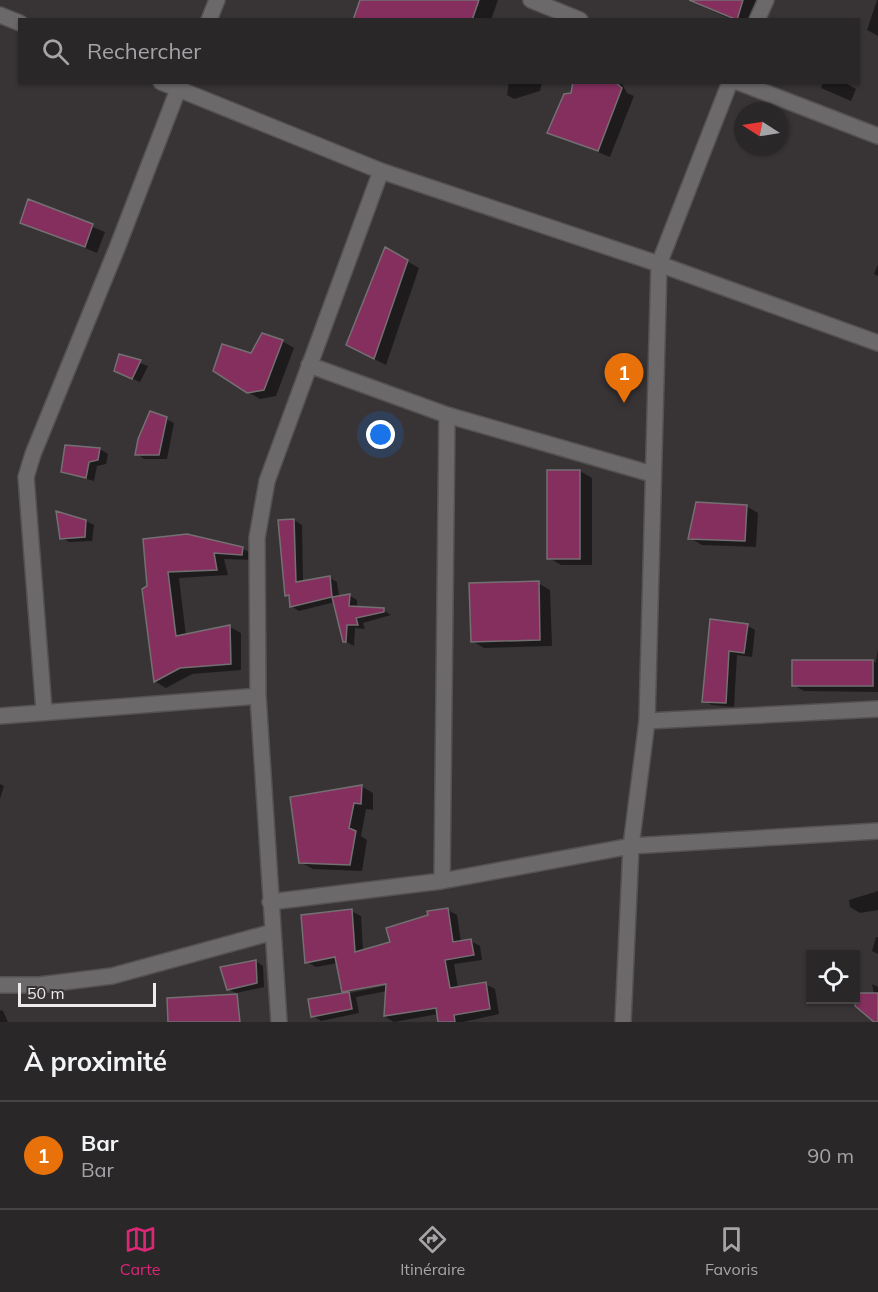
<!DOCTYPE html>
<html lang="fr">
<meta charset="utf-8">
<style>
body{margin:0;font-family:Mulish,sans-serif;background:#322f30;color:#f1f3f6}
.controls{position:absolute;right:18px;bottom:18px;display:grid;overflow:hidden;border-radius:0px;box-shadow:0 2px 4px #0004}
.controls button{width:54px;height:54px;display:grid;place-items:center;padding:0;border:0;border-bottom:2px solid #464445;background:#2a2728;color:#f1f3f6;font:30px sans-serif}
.compass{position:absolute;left:734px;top:102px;width:54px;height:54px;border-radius:50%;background:#2a2728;box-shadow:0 2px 4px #0004;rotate:282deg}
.scale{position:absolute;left:18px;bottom:15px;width:138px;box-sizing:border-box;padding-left:6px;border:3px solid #edebec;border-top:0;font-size:16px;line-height:21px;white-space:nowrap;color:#edebec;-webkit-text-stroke:4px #383436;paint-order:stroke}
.you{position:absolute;left:381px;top:435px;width:21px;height:21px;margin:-15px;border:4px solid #fff;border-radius:50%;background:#1a73e8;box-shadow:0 0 0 9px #1a73e833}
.badge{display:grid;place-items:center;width:39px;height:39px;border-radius:50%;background:#db2777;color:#fff;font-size:20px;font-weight:700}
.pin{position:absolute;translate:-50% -50px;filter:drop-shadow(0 2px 3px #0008)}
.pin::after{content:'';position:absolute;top:32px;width:21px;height:18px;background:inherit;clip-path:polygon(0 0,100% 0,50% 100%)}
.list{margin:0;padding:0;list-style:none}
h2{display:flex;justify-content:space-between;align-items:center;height:78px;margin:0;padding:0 24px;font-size:26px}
h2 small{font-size:20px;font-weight:400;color:#a5a5a8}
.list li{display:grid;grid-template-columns:39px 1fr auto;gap:18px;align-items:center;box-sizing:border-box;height:108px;padding:0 24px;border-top:2px solid #464445}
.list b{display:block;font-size:22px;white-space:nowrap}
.list p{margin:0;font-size:20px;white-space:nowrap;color:#a5a5a8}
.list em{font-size:20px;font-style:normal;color:#a5a5a8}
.icon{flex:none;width:33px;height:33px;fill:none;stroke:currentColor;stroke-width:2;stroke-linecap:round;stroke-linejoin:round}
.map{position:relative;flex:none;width:878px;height:1022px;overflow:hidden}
.search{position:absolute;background:#2a2728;box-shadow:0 2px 4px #0004;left:18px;right:18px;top:18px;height:66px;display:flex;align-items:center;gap:15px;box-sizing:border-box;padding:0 21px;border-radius:0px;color:#a5a5a8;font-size:22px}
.sheet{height:186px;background:#2a2728}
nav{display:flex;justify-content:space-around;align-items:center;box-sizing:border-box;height:84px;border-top:2px solid #464445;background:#2a2728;font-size:16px;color:#a5a5a8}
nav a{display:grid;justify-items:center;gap:3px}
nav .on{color:#db2777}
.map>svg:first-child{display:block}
.shadow{fill:#0007;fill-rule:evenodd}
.building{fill:#852f5e;stroke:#746f71;stroke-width:1.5}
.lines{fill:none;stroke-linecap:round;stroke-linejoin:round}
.minor-casing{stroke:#555153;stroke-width:18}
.minor{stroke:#6b6969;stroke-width:15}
</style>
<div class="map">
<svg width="878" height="1022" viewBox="0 0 878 1022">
<rect width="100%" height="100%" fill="#383436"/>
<!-- shadow -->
<path class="shadow" d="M362,0H498L491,20H355Z
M687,0H762L756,20H733Z
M877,0H878V36L867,30Z
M509,82H542L540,91L514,99L507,95Z
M578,82H621L627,93L634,96L610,157L549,132Z
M823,82H844L856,89L851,101L821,88Z
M29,201L105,232L97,253L21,222Z
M386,249L419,268L386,365L360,352Z
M878,264V276L874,274Z
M282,341L294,348L276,396L260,399L248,392L252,355Z
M120,356L148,366L140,382L124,375Z
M166,419L174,423L167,459H144L137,454Z
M66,446L100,449L108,454L106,464L97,466L94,481L62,472Z
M580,471L592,478V565H561L549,558Z
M746,506L758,513L756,547L702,545L690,538Z
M294,520L302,525L303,582L330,578L337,582L339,597L350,596L357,600V608L383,610L391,615L363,623L365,629L355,628L354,646L345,641L335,602L299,611L291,606V597L286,595Z
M86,521L94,525L92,541L69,542L62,538Z
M145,540L242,548L254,555L253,560L224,559L228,575L179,578L186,636L230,627L241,633V670L192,674L166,688L156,682L144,590L149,587Z
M538,583L550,590L552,646L484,648L472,641Z
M711,621L748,626L755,630L752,657L737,655L734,707L712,705L704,701Z
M878,648V692L804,691L793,685V661L876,662Z
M0,784L4,786L0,799Z
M361,786L373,793V810L366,809L361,836L367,840L362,871L313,869L300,862Z
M878,891V910L860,913L850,907L849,900Z
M448,910L457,915L461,942L471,941L480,946L482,960L454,964L458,988L485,984L495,989L499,1014L463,1022H439L438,1014L394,1022L385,1017L387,991L356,997L359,1013L321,1021L313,1016L347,994L344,992L338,963L316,967L307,962L351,911L361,916L363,951L392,944ZM393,981V984L350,993V990Z
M876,937H878V954L872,951Z
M256,961L263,966L264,987L236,993L228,989Z
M872,984L878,987V1022L854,1005L855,1000L874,994Z
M0,1010L3,1011L8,1022H0Z"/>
<!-- building -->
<path class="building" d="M360,0H479L472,20H353Z
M689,0H743L737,20Z
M573,82H615L622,88L598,151L547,133L564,94L571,93Z
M28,199L93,224L85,247L20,223Z
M385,247L408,260L374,359L346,345Z
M262,333L283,340L264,390L247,393L213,371L222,344L251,353Z
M119,354L141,360L132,379L114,371Z
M150,411L167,417L159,455H135L138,439Z
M65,445L100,448L98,460L89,462L86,478L61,472Z
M547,470H580V559H547Z
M696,502L747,505L745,541L688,539Z
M56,511L86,520L85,537L60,539Z
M294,519L296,582L330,576L332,597L290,607L289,595L285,596L278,520Z
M187,534L243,547L242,555L214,553L217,570L168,572L176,636L230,625L231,664L180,668L154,682L142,589L147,586L143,539Z
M539,581L540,640L471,642L469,583Z
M350,594L349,606L384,608V612L356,618L358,625H347L346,642H343L332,597Z
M710,619L748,624L744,653L729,651L726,703L702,702Z
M792,660H873V686H792Z
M362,785L361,804L354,803L349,828L356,831L350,865L299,863L290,797Z
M448,908L453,942L471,939L474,955L445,960L450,988L486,982L490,1009L454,1015L455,1022H438L436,1008L384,1016L386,984L342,992L335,957L305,963L301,915L352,909L355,952L390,942L386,928L428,915L427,911Z
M256,960L257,983L227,990L220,967Z
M349,992L352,1009L311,1017L308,999Z
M855,993H878V1022H874L855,1006Z
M237,994L240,1022H168L167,998Z"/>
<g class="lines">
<defs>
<path id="minor" d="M531,0L580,20
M0,15L20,23
M209,20L217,0
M757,20L766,0
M161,82L381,171L659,264L878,343
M738,82L878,136
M309,365L447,415L652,474
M44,711L26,477L33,454L117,248L181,82
M0,716L258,696
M647,721L878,709
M442,881L447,415
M270,902L442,881L631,846L878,831
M0,985H39L112,976L273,932
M279,1022L258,696L257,538L267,481L381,171
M623,1022L631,846L647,721L659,264L730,82"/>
</defs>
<!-- minor casing -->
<use href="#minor" class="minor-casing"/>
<!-- minor -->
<use href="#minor" class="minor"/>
</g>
</svg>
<div class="controls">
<button><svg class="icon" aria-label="locate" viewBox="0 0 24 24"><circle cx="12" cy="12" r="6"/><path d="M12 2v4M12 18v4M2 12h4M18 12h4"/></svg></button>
</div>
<svg class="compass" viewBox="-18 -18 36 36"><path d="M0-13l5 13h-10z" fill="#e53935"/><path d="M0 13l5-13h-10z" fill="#a5a5a8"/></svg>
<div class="scale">50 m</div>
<div class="you"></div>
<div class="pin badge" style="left:624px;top:403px;background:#e8710a">1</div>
<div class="search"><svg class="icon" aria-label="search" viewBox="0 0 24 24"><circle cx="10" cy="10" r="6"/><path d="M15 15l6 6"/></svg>Rechercher</div>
</div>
<section class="sheet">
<h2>À proximité<small></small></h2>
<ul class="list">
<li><span class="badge" style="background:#e8710a">1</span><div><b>Bar</b><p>Bar</p></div><em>90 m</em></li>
</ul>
</section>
<nav>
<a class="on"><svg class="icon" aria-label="map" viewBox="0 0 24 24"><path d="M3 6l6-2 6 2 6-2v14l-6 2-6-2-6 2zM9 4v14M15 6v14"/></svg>Carte</a>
<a><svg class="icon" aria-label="directions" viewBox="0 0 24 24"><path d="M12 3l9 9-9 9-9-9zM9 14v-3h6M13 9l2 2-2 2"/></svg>Itinéraire</a>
<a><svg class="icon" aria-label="saved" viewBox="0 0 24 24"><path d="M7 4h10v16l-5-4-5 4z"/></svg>Favoris</a>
</nav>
